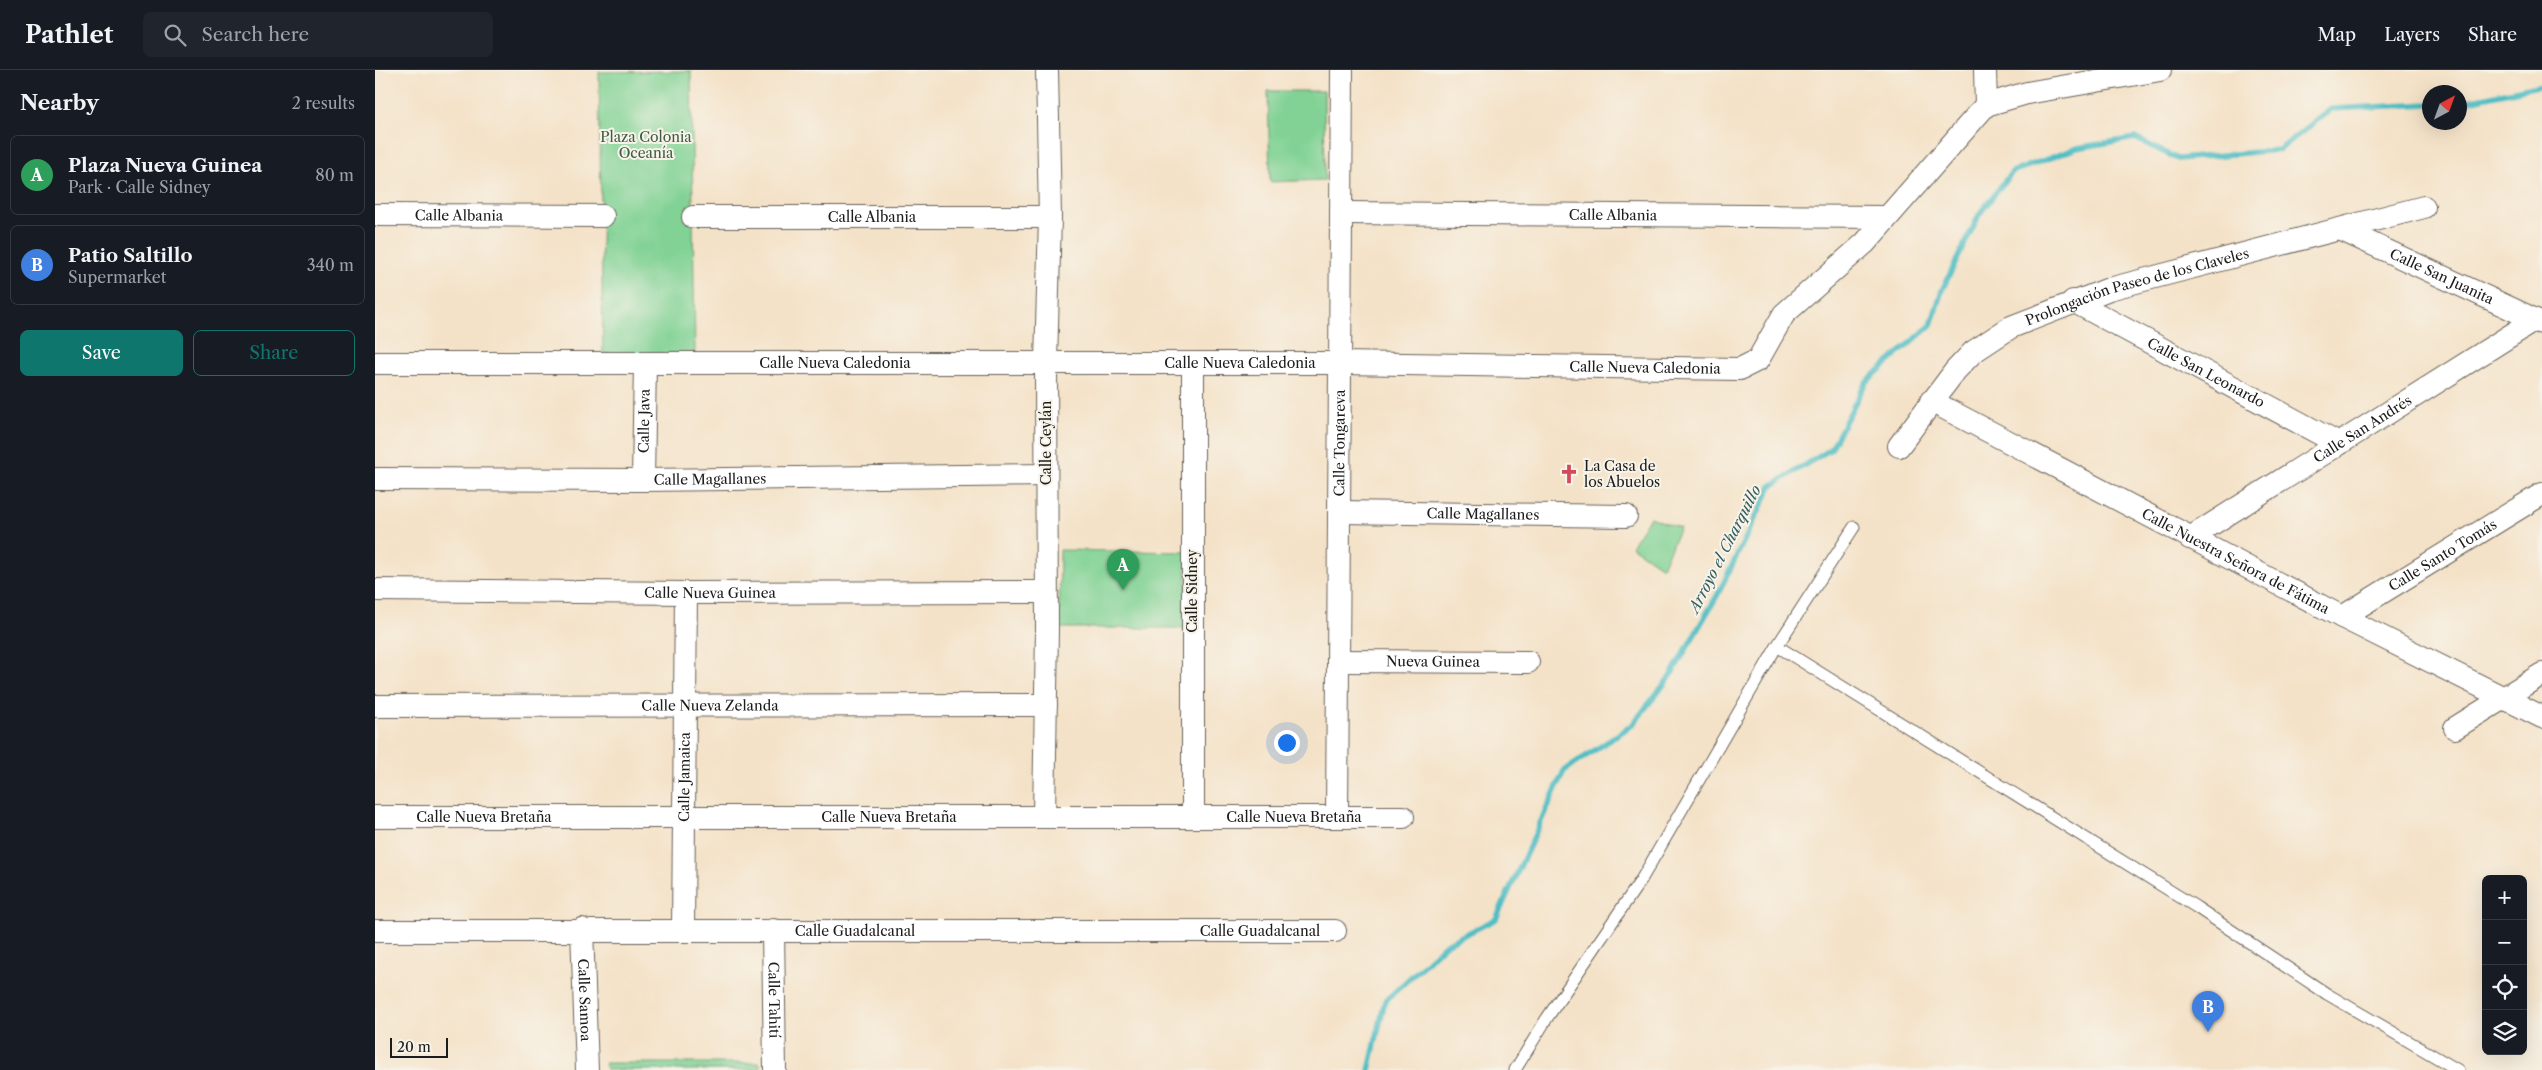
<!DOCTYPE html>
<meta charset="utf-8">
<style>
body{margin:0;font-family:"Libre Caslon Text",serif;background:#20242c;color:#f1f3f6}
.controls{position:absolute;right:15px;bottom:15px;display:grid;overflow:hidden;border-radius:8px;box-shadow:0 5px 20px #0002}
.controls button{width:45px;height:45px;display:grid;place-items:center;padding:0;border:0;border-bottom:1px solid #363941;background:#171b24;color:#f1f3f6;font:25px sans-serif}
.compass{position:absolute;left:2047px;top:15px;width:45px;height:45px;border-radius:50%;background:#171b24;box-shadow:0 5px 20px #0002;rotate:41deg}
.scale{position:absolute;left:15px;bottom:12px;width:58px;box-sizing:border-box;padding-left:5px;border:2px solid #1c1c1c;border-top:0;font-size:14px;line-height:18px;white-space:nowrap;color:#1c1c1c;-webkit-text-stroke:4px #f7f3e8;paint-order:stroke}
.you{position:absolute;left:911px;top:672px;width:18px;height:18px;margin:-12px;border:4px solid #fff;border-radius:50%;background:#1a73e8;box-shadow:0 0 0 8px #1a73e833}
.badge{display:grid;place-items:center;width:32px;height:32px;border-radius:50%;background:#0f766e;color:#fff;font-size:16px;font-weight:700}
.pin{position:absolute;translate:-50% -41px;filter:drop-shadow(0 1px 2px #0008)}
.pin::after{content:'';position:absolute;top:26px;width:18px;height:15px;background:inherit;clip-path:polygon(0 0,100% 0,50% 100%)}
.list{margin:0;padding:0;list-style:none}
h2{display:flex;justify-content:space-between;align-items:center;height:65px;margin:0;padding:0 20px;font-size:21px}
h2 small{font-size:16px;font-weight:400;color:#9ea1a6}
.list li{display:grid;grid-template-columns:32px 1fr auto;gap:15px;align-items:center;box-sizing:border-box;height:80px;margin:0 10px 10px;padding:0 10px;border:1px solid #363941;border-radius:8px}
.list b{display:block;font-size:19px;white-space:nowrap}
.list p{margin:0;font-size:16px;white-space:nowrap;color:#9ea1a6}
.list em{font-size:16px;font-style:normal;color:#9ea1a6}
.actions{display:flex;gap:10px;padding:15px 20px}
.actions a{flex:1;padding:11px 0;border:1px solid #0f766e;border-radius:8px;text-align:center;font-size:18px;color:#0f766e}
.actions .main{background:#0f766e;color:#fff}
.icon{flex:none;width:28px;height:28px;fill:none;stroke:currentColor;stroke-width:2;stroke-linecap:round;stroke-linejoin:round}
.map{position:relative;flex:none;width:2167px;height:1000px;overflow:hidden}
header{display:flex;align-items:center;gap:30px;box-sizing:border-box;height:70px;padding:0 25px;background:#171b24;border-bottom:1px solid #363941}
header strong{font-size:24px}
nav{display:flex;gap:28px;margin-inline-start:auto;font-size:18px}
.search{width:350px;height:45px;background:#20242c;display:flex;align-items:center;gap:12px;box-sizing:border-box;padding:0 18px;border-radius:8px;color:#9ea1a6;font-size:19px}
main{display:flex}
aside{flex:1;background:#171b24}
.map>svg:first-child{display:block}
.green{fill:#81d294;stroke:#4e7758}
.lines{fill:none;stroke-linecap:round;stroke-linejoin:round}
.stream{stroke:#50bec5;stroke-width:5.5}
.lane-casing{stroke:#686158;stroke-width:13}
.street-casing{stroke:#686158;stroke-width:24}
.lane{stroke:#fff;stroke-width:11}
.street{stroke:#fff;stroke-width:22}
.labels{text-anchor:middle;stroke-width:4;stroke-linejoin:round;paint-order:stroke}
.park-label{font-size:14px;fill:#3f5c46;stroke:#f7f3e8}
.street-label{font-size:14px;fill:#1c1c1c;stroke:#f7f3e8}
.poi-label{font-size:14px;fill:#1c1c1c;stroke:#f7f3e8;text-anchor:start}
.water-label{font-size:15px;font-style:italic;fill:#315d60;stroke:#f7f3e8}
</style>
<header>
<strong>Pathlet</strong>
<div class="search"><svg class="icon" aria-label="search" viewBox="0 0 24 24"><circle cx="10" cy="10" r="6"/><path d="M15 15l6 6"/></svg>Search here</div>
<nav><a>Map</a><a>Layers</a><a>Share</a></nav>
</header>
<main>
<aside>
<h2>Nearby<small>2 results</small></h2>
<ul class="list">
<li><span class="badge" style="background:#2e9e5b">A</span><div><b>Plaza Nueva Guinea</b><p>Park · Calle Sidney</p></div><em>80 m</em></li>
<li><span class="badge" style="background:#3f7fe0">B</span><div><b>Patio Saltillo</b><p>Supermarket</p></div><em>340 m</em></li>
</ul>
<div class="actions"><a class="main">Save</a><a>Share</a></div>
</aside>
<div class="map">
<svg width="2167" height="1000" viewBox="0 0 2167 1000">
<rect width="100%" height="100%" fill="#f7f3e8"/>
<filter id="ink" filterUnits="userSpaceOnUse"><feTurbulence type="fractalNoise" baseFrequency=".02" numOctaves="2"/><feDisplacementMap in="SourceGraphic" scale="10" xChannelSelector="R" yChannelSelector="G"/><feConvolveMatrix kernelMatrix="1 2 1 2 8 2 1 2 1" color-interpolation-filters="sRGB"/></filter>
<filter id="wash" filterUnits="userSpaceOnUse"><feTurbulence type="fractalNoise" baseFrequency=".0096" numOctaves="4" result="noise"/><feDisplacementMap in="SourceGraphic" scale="20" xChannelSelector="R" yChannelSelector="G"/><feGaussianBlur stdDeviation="1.12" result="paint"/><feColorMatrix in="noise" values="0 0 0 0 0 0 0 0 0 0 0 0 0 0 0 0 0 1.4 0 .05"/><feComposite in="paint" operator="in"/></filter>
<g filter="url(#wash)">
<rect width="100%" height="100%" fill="#f4e2c8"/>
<!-- green -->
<path class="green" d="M316,1L320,283L228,284L224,2Z
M893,21H949L950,110L895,112Z
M1275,447L1305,458L1287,497L1256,476Z
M685,480L811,482L812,558H684Z
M230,993H385V1000H231Z"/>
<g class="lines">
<!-- stream -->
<path class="stream" d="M2084,33L2167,15
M994,1000L1010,931L1071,874L1121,849L1189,701L1257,655L1295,607L1343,524L1396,416L1456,379L1491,312L1556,255L1567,220L1605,143L1637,102L1702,78L1760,68L1803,89L1904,80L1956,39L2054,34"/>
</g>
</g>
<g filter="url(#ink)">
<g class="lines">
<defs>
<path id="lane" d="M1402,576L1821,837L1952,924L2083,1000
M1140,1000L1172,948L1266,810L1402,576L1479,457"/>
<g id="street">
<path d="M1610,0L1611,35"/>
<path d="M1611,35L1652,23L1785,0"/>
<path id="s1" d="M966,143L1512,147"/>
<path id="s2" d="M0,145L228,146"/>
<path id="s3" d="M318,147H675"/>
<path id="s4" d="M1967,160L2167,253"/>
<path id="s5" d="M1698,231L1964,374"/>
<path id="s6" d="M0,293H965L1365,299L1383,290L1409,244L1490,173L1611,35"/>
<path id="s7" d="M1556,331L1967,547L2167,647"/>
<path id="s8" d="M1524,376L1580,301L1598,282L1636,257L1734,219L2049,137"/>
<path id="s9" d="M0,409L268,410L670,405"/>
<path id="s10" d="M268,410L270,293"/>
<path id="s11" d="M964,442L1251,446"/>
<path id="s12" d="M1815,468L2160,250"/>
<path id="s13" d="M0,520L311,523L671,522"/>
<path id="s14" d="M1967,547L2167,424"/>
<path id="s15" d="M963,591L1153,592"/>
<path id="s16" d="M0,636L671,635"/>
<path d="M2080,658L2167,604"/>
<path id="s17" d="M0,747H1028"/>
<path d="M669,747L672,559L671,292L675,147L672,0"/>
<path d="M818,747V294"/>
<path id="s18" d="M962,747L967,0"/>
<path id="s19" d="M207,859L212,1000"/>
<path id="s20" d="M308,859L311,523"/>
<path id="s21" d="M398,860L400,1000"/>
<path id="s22" d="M0,861H960"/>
</g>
</defs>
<!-- lane casing -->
<use href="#lane" class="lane-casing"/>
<!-- street casing -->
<use href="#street" class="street-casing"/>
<!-- lane -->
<use href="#lane" class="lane"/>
<!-- street -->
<use href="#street" class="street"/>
</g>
</g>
<!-- icons -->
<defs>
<symbol id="church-bare" viewBox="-9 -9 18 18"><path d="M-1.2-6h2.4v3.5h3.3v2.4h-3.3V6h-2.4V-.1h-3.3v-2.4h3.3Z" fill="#d1495b" stroke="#f7f3e8" stroke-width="2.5" paint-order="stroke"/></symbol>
</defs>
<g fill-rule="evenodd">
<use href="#church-bare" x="1180" y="390" width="28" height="28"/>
</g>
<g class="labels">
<!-- park labels -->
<g class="park-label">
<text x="271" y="72">Plaza Colonia<tspan x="271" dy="16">Oceanía</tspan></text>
</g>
<!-- street labels -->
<g class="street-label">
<text dy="5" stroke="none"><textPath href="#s2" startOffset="84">Calle Albania</textPath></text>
<text dy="5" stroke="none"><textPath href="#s1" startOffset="272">Calle Albania</textPath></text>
<text dy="5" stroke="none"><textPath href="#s3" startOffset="179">Calle Albania</textPath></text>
<text dy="5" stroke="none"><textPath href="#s4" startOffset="110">Calle San Juanita</textPath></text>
<text dy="5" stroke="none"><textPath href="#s8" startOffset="298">Prolongación Paseo de los Claveles</textPath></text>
<text dy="5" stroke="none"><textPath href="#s6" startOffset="460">Calle Nueva Caledonia</textPath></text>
<text dy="5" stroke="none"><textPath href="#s6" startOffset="865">Calle Nueva Caledonia</textPath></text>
<text dy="5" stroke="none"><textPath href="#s6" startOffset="1270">Calle Nueva Caledonia</textPath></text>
<text dy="5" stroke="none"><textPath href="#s5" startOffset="151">Calle San Leonardo</textPath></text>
<text dy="5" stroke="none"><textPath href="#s10" startOffset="59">Calle Java</textPath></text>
<text dy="5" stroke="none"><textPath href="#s12" startOffset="204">Calle San Andrés</textPath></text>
<text transform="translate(671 373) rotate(-90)" y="5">Calle Ceylán</text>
<text dy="5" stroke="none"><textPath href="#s18" startOffset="374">Calle Tongareva</textPath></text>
<text dy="5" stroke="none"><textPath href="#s9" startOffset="335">Calle Magallanes</textPath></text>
<text dy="5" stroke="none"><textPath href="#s11" startOffset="144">Calle Magallanes</textPath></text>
<text dy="5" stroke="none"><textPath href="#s14" startOffset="118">Calle Santo Tomás</textPath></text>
<text dy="5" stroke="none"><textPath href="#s7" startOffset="344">Calle Nuestra Señora de Fátima</textPath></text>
<text transform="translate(817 521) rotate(-90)" y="5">Calle Sidney</text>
<text dy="5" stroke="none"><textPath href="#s13" startOffset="335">Calle Nueva Guinea</textPath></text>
<text dy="5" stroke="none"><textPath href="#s15" startOffset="95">Nueva Guinea</textPath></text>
<text dy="5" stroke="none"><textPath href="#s16" startOffset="335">Calle Nueva Zelanda</textPath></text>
<text dy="5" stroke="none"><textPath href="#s20" startOffset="152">Calle Jamaica</textPath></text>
<text dy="5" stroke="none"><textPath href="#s17" startOffset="514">Calle Nueva Bretaña</textPath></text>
<text dy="5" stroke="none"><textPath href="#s17" startOffset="919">Calle Nueva Bretaña</textPath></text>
<text dy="5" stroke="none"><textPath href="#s17" startOffset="109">Calle Nueva Bretaña</textPath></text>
<text dy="5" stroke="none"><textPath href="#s22" startOffset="480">Calle Guadalcanal</textPath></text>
<text dy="5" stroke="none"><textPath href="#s22" startOffset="885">Calle Guadalcanal</textPath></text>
<text dy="5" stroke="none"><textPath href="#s19" startOffset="71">Calle Samoa</textPath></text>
<text dy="5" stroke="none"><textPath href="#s21" startOffset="70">Calle Tahití</textPath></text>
</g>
<!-- poi labels -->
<g class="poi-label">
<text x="1209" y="401">La Casa de<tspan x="1209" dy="16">los Abuelos</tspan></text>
</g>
<!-- water labels -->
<g class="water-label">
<text transform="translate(1350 479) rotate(-63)" y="5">Arroyo el Charquillo</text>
</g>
</g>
</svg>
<div class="controls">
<button>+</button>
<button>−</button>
<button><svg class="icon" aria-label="locate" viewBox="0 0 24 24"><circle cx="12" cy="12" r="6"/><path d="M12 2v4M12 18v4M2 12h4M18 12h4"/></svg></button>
<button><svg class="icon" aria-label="layers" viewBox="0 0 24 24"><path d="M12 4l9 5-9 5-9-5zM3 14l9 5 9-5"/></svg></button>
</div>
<svg class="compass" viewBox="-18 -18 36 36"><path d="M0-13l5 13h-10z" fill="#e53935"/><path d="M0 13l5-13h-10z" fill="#9ea1a6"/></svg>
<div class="scale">20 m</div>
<div class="you"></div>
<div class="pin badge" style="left:748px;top:520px;background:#2e9e5b">A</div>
<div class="pin badge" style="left:1833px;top:962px;background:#3f7fe0">B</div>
</div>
</main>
